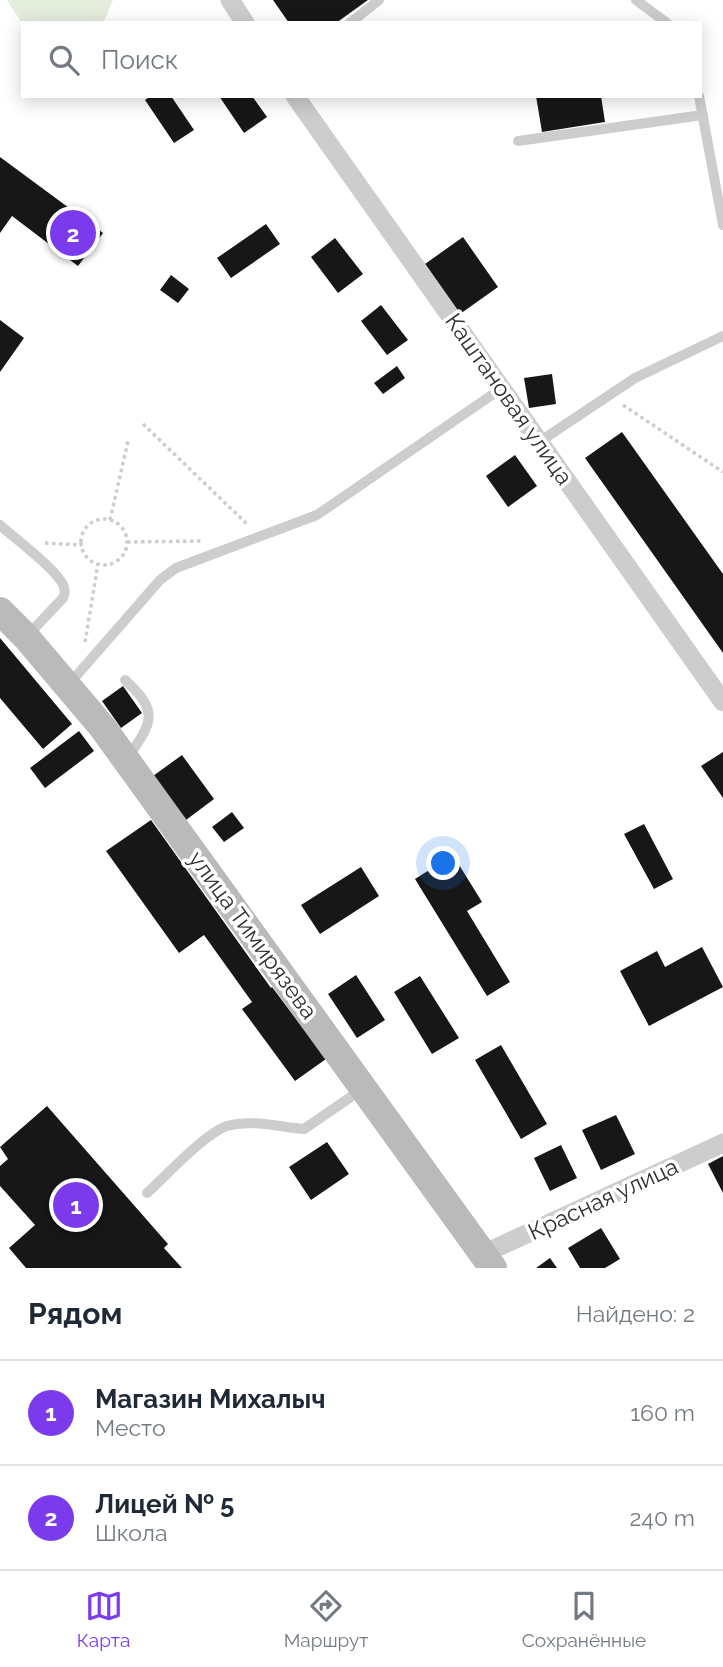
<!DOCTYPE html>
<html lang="ru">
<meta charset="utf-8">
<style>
body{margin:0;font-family:Raleway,sans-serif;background:#f2f2f3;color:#1f2937}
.you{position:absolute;left:444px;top:864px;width:24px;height:24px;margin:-18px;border:5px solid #fff;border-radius:50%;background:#1a73e8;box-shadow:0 0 0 10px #1a73e833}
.badge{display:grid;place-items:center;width:46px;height:46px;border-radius:50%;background:#7c3aed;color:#fff;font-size:23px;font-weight:700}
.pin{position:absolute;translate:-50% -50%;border:4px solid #fff;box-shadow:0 2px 7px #0006}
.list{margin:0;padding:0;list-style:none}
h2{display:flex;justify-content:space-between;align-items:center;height:91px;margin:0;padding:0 28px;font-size:30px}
h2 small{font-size:23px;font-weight:400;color:#747a83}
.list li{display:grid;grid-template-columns:46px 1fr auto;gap:21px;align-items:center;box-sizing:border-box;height:105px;padding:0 28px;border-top:2px solid #e0e1e3}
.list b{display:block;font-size:26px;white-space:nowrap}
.list p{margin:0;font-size:23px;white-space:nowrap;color:#747a83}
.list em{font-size:23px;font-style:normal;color:#747a83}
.icon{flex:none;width:38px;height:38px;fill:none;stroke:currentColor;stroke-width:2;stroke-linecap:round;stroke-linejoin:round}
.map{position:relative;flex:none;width:723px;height:1268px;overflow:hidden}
.search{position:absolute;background:#fff;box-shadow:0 4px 18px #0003;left:21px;right:21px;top:21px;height:77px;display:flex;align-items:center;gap:18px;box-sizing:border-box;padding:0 24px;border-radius:0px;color:#747a83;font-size:26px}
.sheet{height:301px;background:#fff}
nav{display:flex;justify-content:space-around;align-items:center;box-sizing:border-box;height:98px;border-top:2px solid #e0e1e3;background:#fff;font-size:19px;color:#747a83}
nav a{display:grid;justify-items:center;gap:4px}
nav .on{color:#7c3aed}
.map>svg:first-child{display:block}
.green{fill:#e5eddd}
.building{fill:#171717}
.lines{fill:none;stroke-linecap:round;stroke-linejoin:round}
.path{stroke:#cdcdcd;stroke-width:3.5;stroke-dasharray:3.5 3.5;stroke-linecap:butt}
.lane{stroke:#cdcdcd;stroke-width:10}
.street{stroke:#cdcdcd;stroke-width:19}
.secondary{stroke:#bababa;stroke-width:28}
.labels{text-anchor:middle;stroke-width:7;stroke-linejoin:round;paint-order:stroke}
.street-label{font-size:23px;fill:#303030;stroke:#fff}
</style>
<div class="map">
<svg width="723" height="1268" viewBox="0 0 723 1268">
<rect width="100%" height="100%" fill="#fff"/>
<!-- green -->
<path class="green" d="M7,0H113L103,23H23V25Z"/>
<!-- building -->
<path class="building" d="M273,0H368L336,23H289Z
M151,96H171L194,130L174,143L145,100Z
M219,96H252L267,117L244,133Z
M536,96H601L605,122L542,132Z
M0,157L103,233L78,266L12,216L0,233Z
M266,224L280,244L231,278L217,258Z
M463,237L498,287L460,314L425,264Z
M335,238L363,274L338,293L311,257Z
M171,275L189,289L178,303L160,290Z
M381,305L408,340L387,355L361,321Z
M0,320L24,338L0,372Z
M397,366L405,378L383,394L374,383Z
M552,374L556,404L529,408L524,378Z
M622,432L723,574V653L585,458Z
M515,455L537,486L508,507L486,476Z
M0,638L72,724L43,749L0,698Z
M123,686L142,713L121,728L102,701Z
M79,731L94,751L45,788L30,768Z
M723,752V798L701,766Z
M182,755L214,799L186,820L153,776Z
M232,812L244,828L224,842L212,827Z
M151,820L271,988L272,987L326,1059L295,1081L242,1009L252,1002L204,935L179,953L106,851Z
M644,824L673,879L654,889L624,834Z
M453,855L482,902L467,911L510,982L487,996L415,879Z
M361,867L379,896L320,934L301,905Z
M702,947L723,987L649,1026L620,971L657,951L665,967Z
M356,975L385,1020L357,1038L328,994Z
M420,976L459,1038L432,1054L394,992Z
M501,1045L547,1124L521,1139L475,1060Z
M47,1106L168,1244L164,1248L182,1268H26L9,1248L35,1225L0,1186V1166L8,1159L0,1147Z
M616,1115L635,1154L601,1170L582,1130Z
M327,1142L349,1174L311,1200L289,1167Z
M561,1145L577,1178L550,1191L534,1158Z
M723,1156V1193L708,1164Z
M601,1228L620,1259L605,1268H580L568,1248Z
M550,1258L557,1268H536Z"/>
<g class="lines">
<!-- path -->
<path class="path" d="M623,405L723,472
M143,424L249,526
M81 542a23 23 0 1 1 46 0a23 23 0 1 1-46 0Z
M110,520L128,441
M127,542L202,541
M45,543L82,545
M85,642L98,564"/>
<!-- lane -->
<path class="lane" d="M636,0L667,23
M350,23L379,0
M699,96L723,225
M518,141L703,115
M539,442L635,378L723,336
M0,525C14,538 59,571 64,587C65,592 65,593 63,598L29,634
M125,680C159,711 153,722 128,757
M70,683L160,580L176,568L317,515L502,388
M147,1193C166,1176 204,1134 227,1126C251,1119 280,1127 304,1129L361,1090"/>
<!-- street -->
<path class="street" d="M230,0L245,23
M295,96L723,702
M483,1254L723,1143"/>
<!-- secondary -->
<path class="secondary" d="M0,611L26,637L103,728L493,1268"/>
</g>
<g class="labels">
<!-- street labels -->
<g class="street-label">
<text transform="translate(509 399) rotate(55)" y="8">Каштановая улица</text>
<text transform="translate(253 935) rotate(54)" y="8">улица Тимирязева</text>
<text transform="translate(603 1199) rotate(-25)" y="8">Красная улица</text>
</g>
</g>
</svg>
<div class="you"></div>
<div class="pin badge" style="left:76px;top:1205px">1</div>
<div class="pin badge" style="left:73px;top:233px">2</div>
<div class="search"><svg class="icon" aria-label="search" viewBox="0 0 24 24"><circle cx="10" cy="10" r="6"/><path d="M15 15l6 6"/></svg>Поиск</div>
</div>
<section class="sheet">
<h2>Рядом<small>Найдено: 2</small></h2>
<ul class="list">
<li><span class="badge">1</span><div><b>Магазин Михалыч</b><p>Место</p></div><em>160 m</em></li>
<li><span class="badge">2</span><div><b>Лицей № 5</b><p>Школа</p></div><em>240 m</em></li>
</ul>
</section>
<nav>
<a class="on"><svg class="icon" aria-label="map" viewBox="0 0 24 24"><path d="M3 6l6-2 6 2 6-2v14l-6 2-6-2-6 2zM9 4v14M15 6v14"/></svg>Карта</a>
<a><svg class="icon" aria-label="directions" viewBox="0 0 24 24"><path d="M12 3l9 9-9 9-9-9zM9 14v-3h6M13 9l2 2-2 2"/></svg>Маршрут</a>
<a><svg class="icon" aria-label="saved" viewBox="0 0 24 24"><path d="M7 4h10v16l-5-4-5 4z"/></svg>Сохранённые</a>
</nav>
